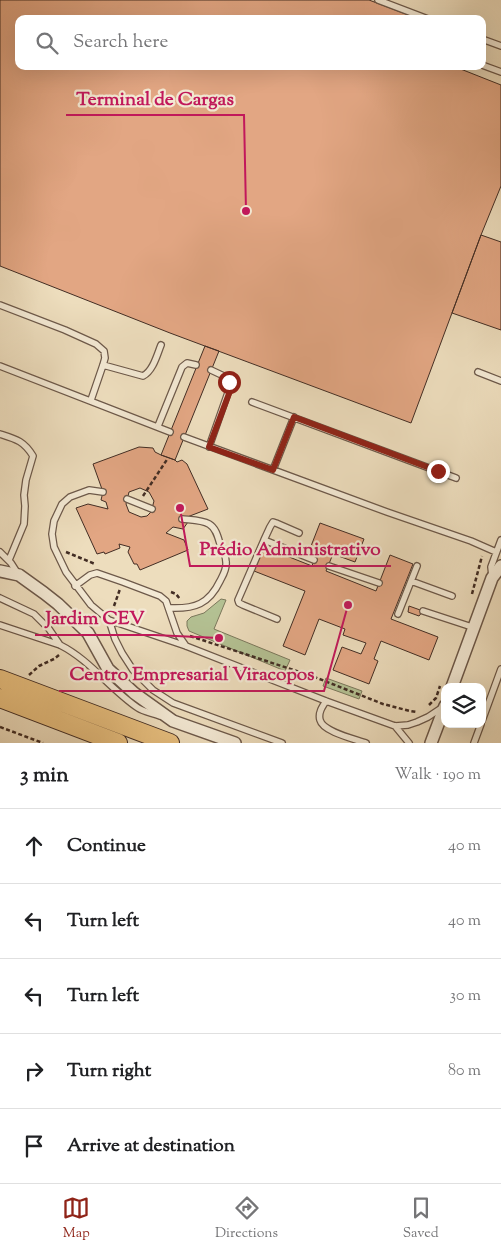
<!DOCTYPE html>
<meta charset="utf-8">
<style>
body{margin:0;font-family:"Sorts Mill Goudy",serif;background:#f6f6f6;color:#202124}
.controls{position:absolute;right:15px;bottom:15px;display:grid;overflow:hidden;border-radius:10px;box-shadow:0 5px 20px #0002}
.controls button{width:45px;height:45px;display:grid;place-items:center;padding:0;border:0;border-bottom:1px solid #e0e0e0;background:#fff;color:#202124;font:25px sans-serif}
.stop{position:absolute;width:15px;height:15px;margin:-11px;border:4px solid #8f2418;border-radius:50%;background:#fff}
.stop.end{background:#8f2418;border-color:#fff;box-shadow:0 1px 5px #0008}
.list{margin:0;padding:0;list-style:none}
h2{display:flex;justify-content:space-between;align-items:center;height:65px;margin:0;padding:0 20px;font-size:21px}
h2 small{font-size:16px;font-weight:400;color:#757577}
.list li{display:grid;grid-template-columns:32px 1fr auto;gap:15px;align-items:center;box-sizing:border-box;height:75px;padding:0 20px;border-top:1px solid #e0e0e0}
.list b{display:block;font-size:19px;white-space:nowrap}
.list em{font-size:16px;font-style:normal;color:#757577}
.icon{flex:none;width:28px;height:28px;fill:none;stroke:currentColor;stroke-width:2;stroke-linecap:round;stroke-linejoin:round}
.map{position:relative;flex:none;width:501px;height:743px;overflow:hidden}
.search{position:absolute;background:#fff;box-shadow:0 5px 20px #0002;left:15px;right:15px;top:15px;height:55px;display:flex;align-items:center;gap:12px;box-sizing:border-box;padding:0 18px;border-radius:10px;color:#757577;font-size:19px}
.sheet{height:440px;background:#fff}
nav{display:flex;justify-content:space-around;align-items:center;box-sizing:border-box;height:70px;border-top:1px solid #e0e0e0;background:#fff;font-size:14px;color:#757577}
nav a{display:grid;justify-items:center;gap:2px}
nav .on{color:#8f2418}
.map>svg:first-child{display:block}
.green{fill:#b4c294;stroke:#7b785c}
.building{fill:#e2a683;stroke:#422d24;fill-rule:evenodd}
.lines{fill:none;stroke-linecap:round;stroke-linejoin:round}
.service-casing{stroke:#6d594a;stroke-width:8}
.minor-casing{stroke:#6d594a;stroke-width:14}
.primary-casing{stroke:#422d24;stroke-width:20}
.path{stroke:#422d24;stroke-width:2.5;stroke-dasharray:4 2.5;stroke-linecap:butt}
.service{stroke:#f3e9d4;stroke-width:5.5}
.minor{stroke:#f3e9d4;stroke-width:11}
.primary{stroke:#e6be7e;stroke-width:18}
.route{stroke:#8f2418;stroke-width:6}
.leader{fill:none;stroke:#c2185b;stroke-width:2}
.callout-dot{fill:#c2185b;stroke:#f3e9d4;stroke-width:2}
.callout-label{font-size:19px;text-anchor:middle;font-weight:bold;fill:#c2185b;stroke:#f3e9d4;stroke-width:4.5;stroke-linejoin:round;paint-order:stroke}
</style>
<div class="map">
<svg width="501" height="743" viewBox="0 0 501 743">
<rect width="100%" height="100%" fill="#edddbd"/>
<filter id="stains"><feTurbulence type="fractalNoise" baseFrequency=".004" numOctaves="4"/><feColorMatrix values="0 0 0 0 .2 0 0 0 0 .09 0 0 0 0 .02 0 0 0 .5 -.17"/></filter>
<radialGradient id="worn" r=".72"><stop offset=".6" stop-color="#630" stop-opacity="0"/><stop offset="1" stop-color="#630" stop-opacity=".3"/></radialGradient>
<!-- green -->
<path class="green" d="M221,599L226,600L214,629L290,660L285,671L189,631L187,626V621L191,617L204,613Z
M326,678L362,691L359,699L323,686Z"/>
<!-- building -->
<path class="building" d="M0,0H369L419,19H19V66H453L501,85V186L481,235L411,423L170,333L0,266Z
M481,235L501,242V330L452,313Z
M205,346L219,351L175,460L161,455Z
M139,447L153,448L155,452L161,455L175,460L177,462L182,460L187,464L208,509L182,519L188,522L183,529L173,527L166,533L184,540L188,550L140,570L137,564H134L128,552L130,547L119,544L120,548L105,554L104,552L97,554L76,508L88,504L108,509L106,502L101,500L103,492L93,464ZM140,488L149,492L154,501L151,512L147,516L141,517L129,512L126,504L129,492Z
M320,523L364,539L355,562L333,554L326,571L376,591L390,555L413,564L391,619L438,637L429,660L381,641L374,659L378,661L369,684L333,670L342,647L361,654L366,643L343,635L345,629L319,619L305,655L283,646L305,591L254,571L264,547L312,566L318,549L311,546Z
M409,606L423,611L419,616L408,612Z"/>
<g class="lines">
<defs>
<path id="service" d="M378,0L428,19
M482,39L501,46
M482,65L501,72
M0,305L65,330L96,344L104,351L105,358L103,365L91,400
M103,365L143,376C153,371 157,355 161,345
M0,366L170,432
M478,372L501,381
M252,402L456,478
M158,426L182,367L187,363L196,365
M0,434C16,439 24,441 33,456L26,480L24,495L25,506L24,524L9,560
M184,437L387,512L471,541L496,552
M209,447L230,387L228,378L211,370
M273,470L294,417
M103,492L89,490L70,497L62,504L54,521L52,534L54,547L66,572L91,605L109,620L115,639L122,653L133,670L153,690L173,703L282,743
M127,499L152,509
M264,540L270,527L273,522L276,523L299,533
M0,552L11,563L18,574
M329,566L379,583
M492,576L491,567L501,540
M411,581L452,596
M75,586L90,575L97,573L123,582L160,596L166,601L177,633L186,646
M0,598L34,614L49,629L60,645
M170,608C195,609 209,604 220,581C223,575 227,569 226,562C226,556 223,550 220,544C218,537 216,528 209,524C202,520 190,520 182,519
M423,611L475,628
M398,614L417,566
M277,619L243,605L239,603L238,600L264,540L314,560
M109,620L186,646L326,701L395,726L408,725L417,722L428,717L443,707
M0,625L60,645C90,660 110,689 138,708C144,712 153,713 160,716
M326,701C322,707 318,713 320,720C323,732 355,739 366,743
M482,721L501,669
M395,726L409,743
M474,743L481,724"/>
<path id="minor" d="M0,571L19,575L44,593L58,604L88,633L108,669L134,693L173,721L235,743
M452,687L492,578L501,566
M431,743L445,706"/>
<path id="primary" d="M0,679L170,743
M0,698L118,743"/>
</defs>
<!-- service casing -->
<use href="#service" class="service-casing"/>
<!-- minor casing -->
<use href="#minor" class="minor-casing"/>
<!-- primary casing -->
<use href="#primary" class="primary-casing"/>
<!-- path -->
<path class="path" d="M143,496L168,458
M66,552L95,564
M171,592L176,594L180,599
M472,594L482,556
M114,606L120,589
M190,636L312,676L383,704L410,711L417,712
M29,675L39,666L54,659L59,655
M429,705L436,698L440,686
M0,727L43,743"/>
<!-- service -->
<use href="#service" class="service"/>
<!-- minor -->
<use href="#minor" class="minor"/>
<!-- primary -->
<use href="#primary" class="primary"/>
</g>
<g class="lines">
<!-- route -->
<path class="route" d="M229,382L230,391L209,447L273,470L294,417L438,471"/>
</g>
<!-- callouts -->
<path class="leader" d="M246 211L244 115H66M180 508L190 566H391M219 638L154 635H35M348 605L324 691H59"/>
<g class="callout-dot">
<circle cx="246" cy="211" r="5"/>
<circle cx="180" cy="508" r="5"/>
<circle cx="219" cy="638" r="5"/>
<circle cx="348" cy="605" r="5"/>
</g>
<g class="callout-label">
<text x="155" y="105">Terminal de Cargas</text>
<text x="290" y="555">Prédio Administrativo</text>
<text x="95" y="624">Jardim CEV</text>
<text x="192" y="680">Centro Empresarial Viracopos</text>
</g>
<rect width="100%" height="100%" filter="url(#stains)"/>
<rect width="100%" height="100%" fill="url(#worn)"/>
</svg>
<div class="controls">
<button><svg class="icon" aria-label="layers" viewBox="0 0 24 24"><path d="M12 4l9 5-9 5-9-5zM3 14l9 5 9-5"/></svg></button>
</div>
<div class="stop" style="left:229px;top:382px"></div>
<div class="stop end" style="left:438px;top:471px"></div>
<div class="search"><svg class="icon" aria-label="search" viewBox="0 0 24 24"><circle cx="10" cy="10" r="6"/><path d="M15 15l6 6"/></svg>Search here</div>
</div>
<section class="sheet">
<h2>3 min<small>Walk · 190 m</small></h2>
<ul class="list">
<li><svg class="icon" aria-label="ahead" viewBox="0 0 24 24"><path d="M12 20V5M6 11l6-6 6 6"/></svg><div><b>Continue</b></div><em>40 m</em></li>
<li><svg class="icon" aria-label="left" viewBox="0 0 24 24"><path d="M17 20v-9H6M10 6l-5 5 5 5"/></svg><div><b>Turn left</b></div><em>40 m</em></li>
<li><svg class="icon" aria-label="left" viewBox="0 0 24 24"><path d="M17 20v-9H6M10 6l-5 5 5 5"/></svg><div><b>Turn left</b></div><em>30 m</em></li>
<li><svg class="icon" aria-label="right" viewBox="0 0 24 24"><path d="M7 20v-9h11M14 6l5 5-5 5"/></svg><div><b>Turn right</b></div><em>80 m</em></li>
<li><svg class="icon" aria-label="arrive" viewBox="0 0 24 24"><path d="M6 21V4h12l-3 4 3 4H6"/></svg><div><b>Arrive at destination</b></div></li>
</ul>
</section>
<nav>
<a class="on"><svg class="icon" aria-label="map" viewBox="0 0 24 24"><path d="M3 6l6-2 6 2 6-2v14l-6 2-6-2-6 2zM9 4v14M15 6v14"/></svg>Map</a>
<a><svg class="icon" aria-label="directions" viewBox="0 0 24 24"><path d="M12 3l9 9-9 9-9-9zM9 14v-3h6M13 9l2 2-2 2"/></svg>Directions</a>
<a><svg class="icon" aria-label="saved" viewBox="0 0 24 24"><path d="M7 4h10v16l-5-4-5 4z"/></svg>Saved</a>
</nav>
